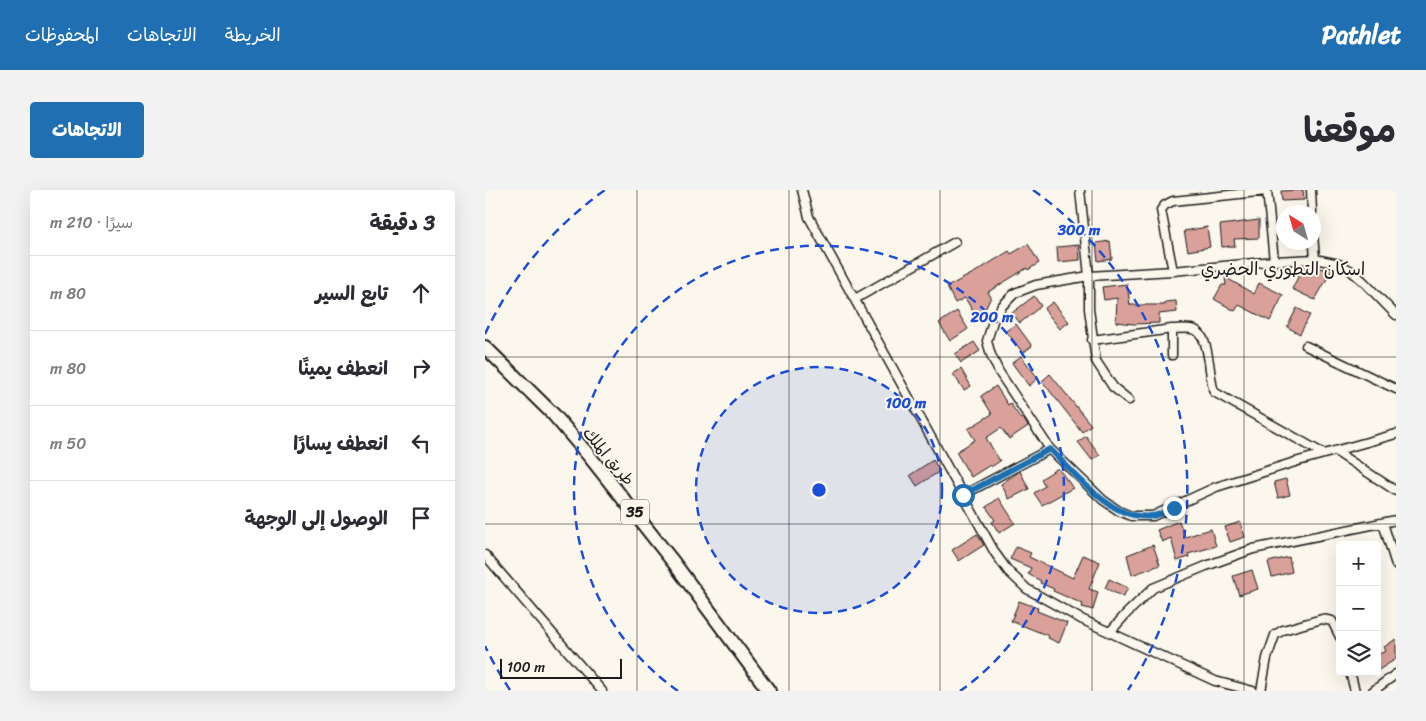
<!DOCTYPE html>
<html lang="ar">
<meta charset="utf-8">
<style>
body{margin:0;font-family:Sriracha,"Playpen Sans Arabic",sans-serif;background:#f2f2f3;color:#2b2b33;direction:rtl}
.controls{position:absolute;right:15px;bottom:15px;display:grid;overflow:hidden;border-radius:5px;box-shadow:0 5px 20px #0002}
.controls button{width:45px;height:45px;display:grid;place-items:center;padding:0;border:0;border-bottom:1px solid #e1e1e2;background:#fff;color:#2b2b33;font:25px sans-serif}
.compass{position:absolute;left:791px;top:15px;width:45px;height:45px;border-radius:50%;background:#fff;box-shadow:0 5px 20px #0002;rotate:323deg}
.scale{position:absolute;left:15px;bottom:12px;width:122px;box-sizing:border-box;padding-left:5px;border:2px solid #1c1c1c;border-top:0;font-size:14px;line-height:18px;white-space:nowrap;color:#1c1c1c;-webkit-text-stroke:4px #fbf7ec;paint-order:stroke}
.stop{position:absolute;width:15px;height:15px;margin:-11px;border:4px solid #1f6fb2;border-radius:50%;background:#fff}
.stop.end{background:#1f6fb2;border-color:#fff;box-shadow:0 1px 5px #0008}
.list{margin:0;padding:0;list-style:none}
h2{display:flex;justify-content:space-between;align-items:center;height:65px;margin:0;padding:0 20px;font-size:21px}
h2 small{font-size:16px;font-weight:400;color:#7c7c81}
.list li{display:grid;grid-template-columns:32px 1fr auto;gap:15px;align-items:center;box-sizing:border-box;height:75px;padding:0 20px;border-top:1px solid #e1e1e2}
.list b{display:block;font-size:19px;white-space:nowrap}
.list em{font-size:16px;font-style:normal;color:#7c7c81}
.icon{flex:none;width:28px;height:28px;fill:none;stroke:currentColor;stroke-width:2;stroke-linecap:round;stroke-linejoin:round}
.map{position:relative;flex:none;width:911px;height:501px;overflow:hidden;direction:ltr;border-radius:5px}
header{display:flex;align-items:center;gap:30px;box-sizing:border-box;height:70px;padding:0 25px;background:#1f6fb2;color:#fff}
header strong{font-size:24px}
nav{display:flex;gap:28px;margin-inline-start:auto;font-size:18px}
.intro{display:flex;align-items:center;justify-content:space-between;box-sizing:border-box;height:120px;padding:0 30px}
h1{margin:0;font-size:35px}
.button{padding:12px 22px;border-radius:5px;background:#1f6fb2;color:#fff;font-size:18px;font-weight:700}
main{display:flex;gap:30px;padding:0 30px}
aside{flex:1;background:#fff;border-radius:5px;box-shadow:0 5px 20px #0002}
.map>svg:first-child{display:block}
.building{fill:#daa09a;stroke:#1c1c1c}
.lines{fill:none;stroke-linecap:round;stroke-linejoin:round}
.minor-casing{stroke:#1c1c1c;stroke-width:11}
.primary-casing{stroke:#1c1c1c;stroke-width:16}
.minor{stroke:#fbf7ec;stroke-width:8}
.primary{stroke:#fbf7ec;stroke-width:12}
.route{stroke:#1f6fb2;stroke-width:6}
.grid{fill:none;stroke:#1c1c1c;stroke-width:1;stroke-opacity:0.55}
.ring{fill:none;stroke:#1d4ed8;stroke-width:2.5;stroke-dasharray:9 6}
.labels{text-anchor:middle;stroke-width:4;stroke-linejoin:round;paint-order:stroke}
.shield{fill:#fbf7ec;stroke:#5f5e5a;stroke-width:1}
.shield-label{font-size:15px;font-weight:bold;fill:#1c1c1c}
.street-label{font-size:16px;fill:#1c1c1c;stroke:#fbf7ec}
.neighbourhood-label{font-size:18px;fill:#1c1c1c;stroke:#fbf7ec}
.centre{fill:#1d4ed8;stroke:#fbf7ec;stroke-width:2.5}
.ring-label{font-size:15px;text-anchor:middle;font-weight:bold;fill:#1d4ed8;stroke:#fbf7ec;stroke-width:4;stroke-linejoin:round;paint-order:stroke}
</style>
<header>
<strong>Pathlet</strong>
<nav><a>الخريطة</a><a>الاتجاهات</a><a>المحفوظات</a></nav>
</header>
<div class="intro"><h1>موقعنا</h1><a class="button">الاتجاهات</a></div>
<main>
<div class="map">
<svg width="911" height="501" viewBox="0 0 911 501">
<rect width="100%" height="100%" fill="#fbf7ec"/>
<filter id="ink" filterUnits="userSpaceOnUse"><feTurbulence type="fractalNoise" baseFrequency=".02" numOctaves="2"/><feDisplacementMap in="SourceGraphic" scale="10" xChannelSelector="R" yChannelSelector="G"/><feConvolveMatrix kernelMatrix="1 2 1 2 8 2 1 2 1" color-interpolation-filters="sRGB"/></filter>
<g filter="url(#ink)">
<!-- building -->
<path class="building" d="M818,0L819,10L797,11L796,1Z
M774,30V48L749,49L750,56L737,57L735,35Z
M722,37L725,57L703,61L699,41Z
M625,51L627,69L613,71L611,53Z
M543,54L554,73L543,80L542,78L503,102L506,107L497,126L492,128L480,108L470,113L462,97L492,81L524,61L526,64Z
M594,55L595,70L573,72L572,57Z
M820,76L847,80L830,110L807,99L814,85L813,84Z
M740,87L769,104L774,93L798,105L785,131L754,115L750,121L729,109L737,95H741Z
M642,94L645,115H680V112L691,111L692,122L674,124V133L648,134L631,132L632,108L619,110L617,97Z
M549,106L556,116L535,133L527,123Z
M568,112L584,132L575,139L559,119Z
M812,118L825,125L815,144L802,137Z
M472,121L483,139L465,151L454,133Z
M531,134L547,156L538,163L521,141Z
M489,152L495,161L476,173L470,164Z
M536,166L553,188L544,196L527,173Z
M476,179L486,196L479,200L468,184Z
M565,184L606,235L597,242L557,191Z
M511,196L523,215L525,213L536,229L538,228L543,236L524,249L516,238L501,248L515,271L506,277L505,275L486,287L471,262L490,250L483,239L507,224L496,206Z
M601,246L615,265L607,270L593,252Z
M448,270L455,281L432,296L425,285Z
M573,278L588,298L557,315L549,303L560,296L556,289Z
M535,281L544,299L524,309L516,294Z
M801,289L805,305L793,308L789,292Z
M514,308L530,333L514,343L507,332L510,330L501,317Z
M694,331L700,347L726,339L731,356L703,364L704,367L692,371L686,348L677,352L672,340Z
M755,332L760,347L745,352L740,337Z
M492,344L499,355L474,371L467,360Z
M668,355L675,375L647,385L642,365Z
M531,357L546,363L544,367L588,388L598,365L615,372L604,399L613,402L608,420L597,417L598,414L568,401L569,399L555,393L556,391L543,384L546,378L525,369Z
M804,367L807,382L787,387L783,372Z
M767,380L773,399L754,405L748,386Z
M624,389L643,398L638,407L620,398Z
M534,411L553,418L552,421L582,433L574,453L563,448L564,446L526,431Z
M911,449V469L892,481V465L901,461L899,457Z"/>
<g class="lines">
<defs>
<path id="minor" d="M317,0L324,27L510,363L523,381L542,399L596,429L730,491L768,501
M595,0L604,86V119L611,171L628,197L644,210
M782,0L789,71
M826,0L827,22
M828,44L830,69
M688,81L676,20L680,15L688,11L782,1
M370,109L470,52
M911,125L878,91L865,80L854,74L830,69L789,71L688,81L604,86L551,95L530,103L517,116L508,131L502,151L506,165L514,182L565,259L618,310L634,321L646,326H668L731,297L810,272L911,244
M687,139C694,139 703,137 710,140C725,145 724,188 729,202L839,264
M607,150L687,139V165
M821,156L911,199
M850,261L911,301
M478,305L565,259
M898,333L911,375
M0,365L117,501
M625,442L641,424L668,398L721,376L768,359L911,330
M865,482L870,501
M776,501L782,468L790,445L798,440L837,429L847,431L855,447
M888,501L911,484"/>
<path id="primary" d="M0,157L69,225L105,267L189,373L284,501"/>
</defs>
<!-- minor casing -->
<use href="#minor" class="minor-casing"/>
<!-- primary casing -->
<use href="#primary" class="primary-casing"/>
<!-- minor -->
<use href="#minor" class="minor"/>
<!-- primary -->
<use href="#primary" class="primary"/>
</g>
</g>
<g class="lines" filter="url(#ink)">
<!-- route -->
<path class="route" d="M478,305L565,259C591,284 627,332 667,326C675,325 682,321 689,318"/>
</g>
<!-- grid -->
<path class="grid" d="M152,0V501M304,0V501M455,0V501M607,0V501M759,0V501M0,167H911M0,334H911"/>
<!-- distance rings -->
<circle cx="334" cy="300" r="123" fill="#1d4ed8" fill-opacity=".12"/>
<g class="ring">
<circle cx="334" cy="300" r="123"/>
<path d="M193 501A245 245 0 1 1 475 501"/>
<path d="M25 500A368 368 0 0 1 0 456M0 144A368 368 0 0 1 120 0M548 0A368 368 0 0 1 643 500"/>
</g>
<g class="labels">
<!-- shield labels -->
<rect class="shield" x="136" y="309.5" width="28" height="25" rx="4"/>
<g class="shield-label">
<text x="150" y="327">35</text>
</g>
<!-- street labels -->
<g class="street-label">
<text transform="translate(124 266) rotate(50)" y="6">طريق الملك</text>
</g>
<!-- neighbourhood labels -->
<g class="neighbourhood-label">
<text x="798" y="85">اسكان التطوري الحضري</text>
</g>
</g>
<circle cx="334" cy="300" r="8" class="centre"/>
<g class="ring-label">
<text x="594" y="45">300 m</text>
<text x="507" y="132">200 m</text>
<text x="421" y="218">100 m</text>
</g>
</svg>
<div class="controls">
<button>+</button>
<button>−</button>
<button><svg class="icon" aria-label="layers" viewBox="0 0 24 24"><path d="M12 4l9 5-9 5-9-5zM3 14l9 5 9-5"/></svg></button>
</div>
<svg class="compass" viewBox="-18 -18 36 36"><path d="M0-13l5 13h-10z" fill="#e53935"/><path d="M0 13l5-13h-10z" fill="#7c7c81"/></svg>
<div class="scale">100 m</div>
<div class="stop" style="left:478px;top:305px"></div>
<div class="stop end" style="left:689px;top:318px"></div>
</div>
<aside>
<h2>3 دقيقة<small>سيرًا · 210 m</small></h2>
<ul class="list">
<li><svg class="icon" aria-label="ahead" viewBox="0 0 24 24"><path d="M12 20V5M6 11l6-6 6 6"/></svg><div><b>تابع السير</b></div><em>80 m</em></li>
<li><svg class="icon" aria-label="right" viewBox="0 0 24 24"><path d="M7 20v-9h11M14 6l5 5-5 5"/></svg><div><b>انعطف يمينًا</b></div><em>80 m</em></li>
<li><svg class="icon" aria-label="left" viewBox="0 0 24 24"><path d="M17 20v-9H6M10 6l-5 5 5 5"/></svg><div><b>انعطف يسارًا</b></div><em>50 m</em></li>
<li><svg class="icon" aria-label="arrive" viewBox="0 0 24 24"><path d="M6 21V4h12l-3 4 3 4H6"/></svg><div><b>الوصول إلى الوجهة</b></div></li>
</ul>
</aside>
</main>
